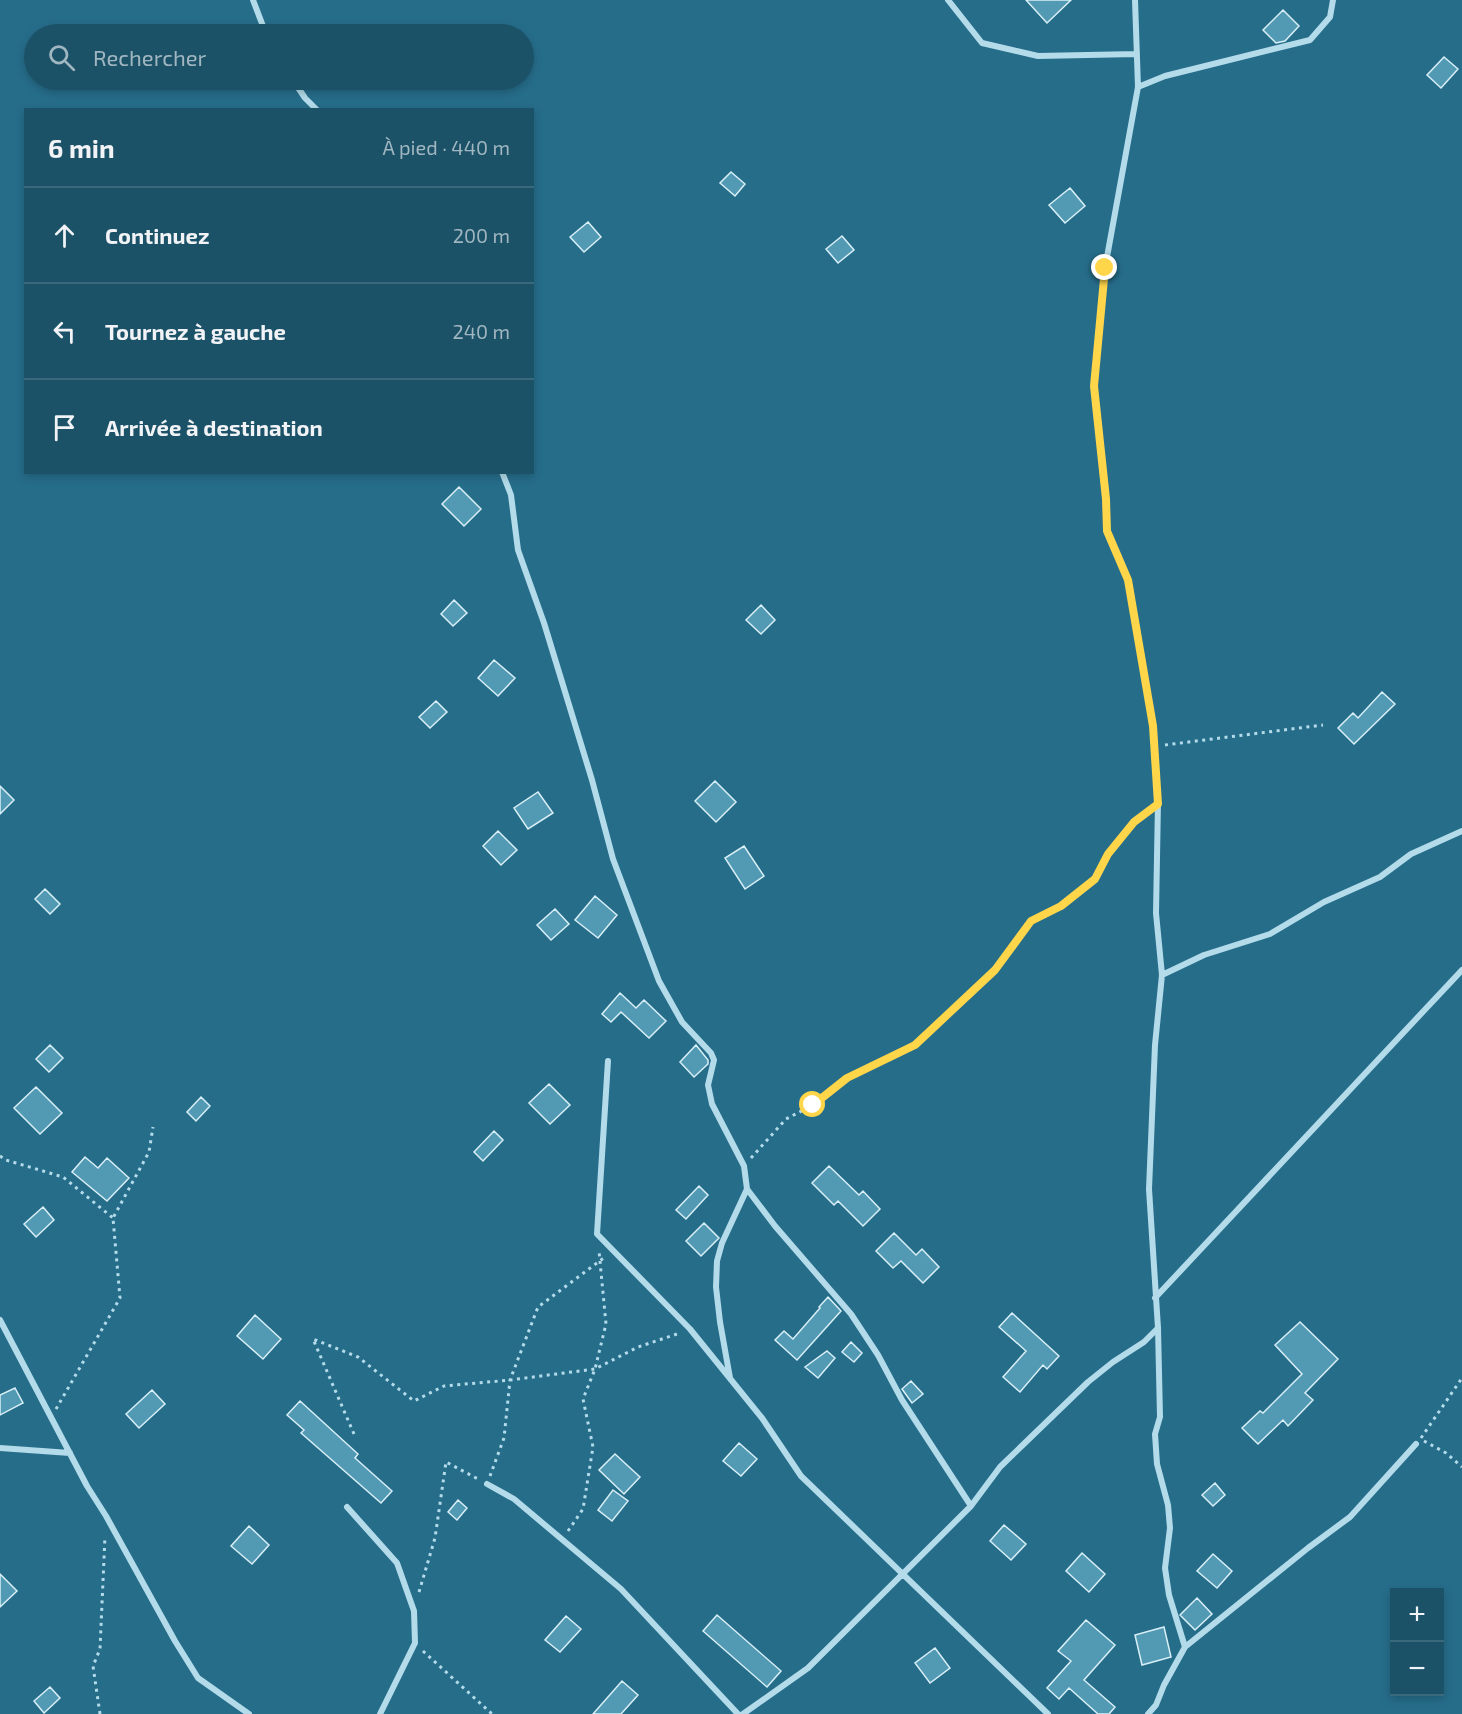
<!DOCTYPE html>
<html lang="fr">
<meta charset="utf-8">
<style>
body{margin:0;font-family:"Exo 2",sans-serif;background:#295c71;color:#f1f3f6}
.controls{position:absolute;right:18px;bottom:18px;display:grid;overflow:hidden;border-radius:0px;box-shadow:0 3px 9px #0003}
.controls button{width:54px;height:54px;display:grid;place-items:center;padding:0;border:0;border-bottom:2px solid #3a697c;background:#1c5268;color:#f1f3f6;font:30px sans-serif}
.stop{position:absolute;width:18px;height:18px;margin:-14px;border:4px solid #ffd54a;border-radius:50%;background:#fff}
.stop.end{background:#ffd54a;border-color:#fff;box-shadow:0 2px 6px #0008}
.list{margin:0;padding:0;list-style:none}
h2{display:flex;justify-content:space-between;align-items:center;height:78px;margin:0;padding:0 24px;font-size:26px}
h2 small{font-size:20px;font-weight:400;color:#a0b6c0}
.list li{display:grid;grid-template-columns:39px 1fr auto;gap:18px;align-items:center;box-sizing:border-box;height:96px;padding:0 24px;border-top:2px solid #3a697c}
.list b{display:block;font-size:22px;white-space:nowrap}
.list em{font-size:20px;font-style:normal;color:#a0b6c0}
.icon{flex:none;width:33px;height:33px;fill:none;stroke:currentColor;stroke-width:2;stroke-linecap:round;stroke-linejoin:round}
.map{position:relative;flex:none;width:1462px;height:1714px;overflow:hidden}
.search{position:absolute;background:#1c5268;box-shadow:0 3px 9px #0003;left:24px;top:24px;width:510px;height:66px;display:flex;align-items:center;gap:15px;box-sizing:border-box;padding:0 21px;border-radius:33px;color:#a0b6c0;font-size:22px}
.panel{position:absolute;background:#1c5268;box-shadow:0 3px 9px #0003;left:24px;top:108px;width:510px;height:366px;border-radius:0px}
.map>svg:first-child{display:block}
.building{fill:#5299b3;stroke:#d8eff7;stroke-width:1.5}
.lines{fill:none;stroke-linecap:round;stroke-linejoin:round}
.path{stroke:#b3dbea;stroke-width:3;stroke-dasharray:3 4.5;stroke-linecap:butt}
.street{stroke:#b3dbea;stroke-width:6}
.route{stroke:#ffd54a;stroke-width:8}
</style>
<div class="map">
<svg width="1462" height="1714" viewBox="0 0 1462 1714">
<rect width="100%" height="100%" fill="#266d8a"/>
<!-- building -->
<path class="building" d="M1026,0H1071L1047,23Z
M1283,10L1299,26L1285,41L1276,43L1263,30Z
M1444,57L1458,69L1441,88L1427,75Z
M731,172L745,184L735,196L720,183Z
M1070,188L1085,206L1065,223L1049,205Z
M588,222L601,237L584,252L570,237Z
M842,236L854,250L838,263L826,249Z
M459,487L481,509L464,526L442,504Z
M454,600L467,613L453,626L441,614Z
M761,605L775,620L761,634L746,620Z
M494,660L515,678L498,696L478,678Z
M1382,692L1395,704L1354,744L1338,728L1353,713L1358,718Z
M436,701L447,712L430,728L419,717Z
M715,781L736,802L716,822L695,801Z
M0,786L14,800L0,814Z
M538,792L553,813L528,829L514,808Z
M498,831L517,850L501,865L483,846Z
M744,846L764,876L745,889L725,858Z
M45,889L60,904L50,914L35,899Z
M595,896L617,915L598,938L575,920Z
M555,909L569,924L551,940L537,925Z
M620,993L636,1008L644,1000L666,1021L649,1038L621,1012L611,1022L602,1014Z
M50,1045L63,1058L49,1072L36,1059Z
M696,1045L708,1060V1064L694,1077L680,1062Z
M549,1084L570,1105L550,1124L529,1103Z
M36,1087L62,1113L40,1134L14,1108Z
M201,1097L210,1106L196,1121L187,1112Z
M494,1131L503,1140L483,1161L474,1152Z
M85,1157L98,1168L107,1158L129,1178L107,1201L72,1172Z
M829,1166L859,1195L863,1191L880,1209L863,1226L838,1201L834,1205L812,1183Z
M699,1186L708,1195L686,1219L676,1210Z
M43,1207L54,1220L36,1237L24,1224Z
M704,1223L719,1238L701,1256L686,1241Z
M894,1233L916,1255L922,1249L939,1267L923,1283L901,1261L893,1268L876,1251Z
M828,1297L841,1311L797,1360L775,1340L784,1331L793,1339L820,1308L819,1307Z
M1012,1313L1059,1356L1047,1369L1043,1365L1020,1392L1003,1377L1026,1351L999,1327Z
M255,1315L281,1339L263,1359L237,1336Z
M1300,1322L1338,1359L1305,1393L1313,1400L1288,1426L1283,1420L1258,1444L1242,1428L1260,1411L1263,1413L1302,1374L1275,1345Z
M851,1342L862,1353L854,1362L842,1352Z
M827,1351L835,1358L818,1378L805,1367Z
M911,1381L923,1394L912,1403L902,1389Z
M15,1388L23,1403L0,1415V1395Z
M152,1390L165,1404L139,1428L126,1414Z
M300,1401L358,1454L355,1458L392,1491L381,1503L301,1433L304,1430L287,1415Z
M739,1443L757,1459L741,1476L723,1461Z
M615,1454L640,1477L624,1494L599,1470Z
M1215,1483L1225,1495L1213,1506L1202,1495Z
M613,1490L628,1501L612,1521L598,1510Z
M458,1500L467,1508L457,1520L448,1512Z
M1004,1525L1026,1544L1011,1560L990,1541Z
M249,1526L269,1545L252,1564L231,1546Z
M1082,1553L1105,1574L1089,1592L1066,1571Z
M1213,1554L1232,1571L1217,1588L1197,1571Z
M0,1574L17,1591L0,1607Z
M1197,1598L1212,1614L1195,1630L1180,1615Z
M717,1615L781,1671L767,1687L703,1631Z
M566,1616L581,1629L560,1652L545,1640Z
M1086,1620L1115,1645L1084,1680L1115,1707L1109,1714H1098L1069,1688L1059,1699L1047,1688L1071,1661L1058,1651Z
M1164,1627L1171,1657L1142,1665L1135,1635Z
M935,1648L950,1668L930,1683L915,1663Z
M622,1681L638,1695L621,1714H593Z
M50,1687L60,1698L44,1713L34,1701Z"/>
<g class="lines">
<!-- path -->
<path class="path" d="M1165,745L1323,725
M0,1156L6,1160L63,1177L113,1218
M751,1158L786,1119L813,1105L847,1078L915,1045L995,970L1031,921L1061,906L1095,879L1108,854L1117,842L1134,822L1148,811
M56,1409L120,1298L113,1218L149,1152L153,1127
M354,1434L313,1339L358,1357L414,1401L444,1386L510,1380L595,1369L638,1347L680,1333
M1421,1438L1462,1378
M1424,1441L1446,1453L1462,1467
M490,1476L504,1438L510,1380L538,1307L605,1257
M568,1531L583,1509L593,1447L583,1399L595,1369L606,1324L599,1251
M419,1592L435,1538L446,1462L478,1479
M423,1651L492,1714
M100,1714L93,1666L100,1649L105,1536"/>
<!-- street -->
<path class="street" d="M253,0L266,34
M948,0L982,43L1038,56L1137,54
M1135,0L1138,87L1105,268L1094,386L1106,499L1107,531L1128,580L1153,726L1158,802L1156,913L1162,975L1155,1045L1149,1189L1158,1328L1160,1417L1155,1434L1157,1464L1168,1505L1170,1528L1165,1568L1169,1595L1185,1647
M293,80L305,98L317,110
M1138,87L1165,76L1310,40L1330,17L1333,0
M502,472L511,495L518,550L544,623L592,780L613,859L659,981L682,1022L711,1053L714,1060L708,1085L712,1104L744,1166L747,1189L775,1226L851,1314L878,1355L902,1400L971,1506L1000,1467L1088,1382L1113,1362L1144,1342L1158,1328
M1162,975L1204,955L1270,934L1324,902L1380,877L1411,854L1462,831
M608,1061L597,1234L690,1329L762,1418L801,1476L1048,1714
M1155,1298L1462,970
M0,1320L87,1486L106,1516L175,1641L198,1678L249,1714
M730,1378L720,1322L716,1287L717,1261L722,1243L747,1189
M0,1448L70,1453
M487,1484L514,1499L621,1589L738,1714
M347,1507L397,1563L414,1611L415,1643L380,1714
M743,1714L808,1668L971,1506
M1148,1714L1156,1705L1164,1685L1185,1647L1308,1548L1350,1517L1416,1444"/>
</g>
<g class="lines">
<!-- route -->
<path class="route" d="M813,1105L847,1078L915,1045L995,970L1031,921L1061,906L1095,879L1108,854L1134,822L1158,804L1153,726L1128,580L1107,531L1106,499L1094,386L1105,268"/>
</g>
</svg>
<div class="controls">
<button>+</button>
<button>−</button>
</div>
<div class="stop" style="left:813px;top:1105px"></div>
<div class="stop end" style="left:1105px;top:268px"></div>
<div class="search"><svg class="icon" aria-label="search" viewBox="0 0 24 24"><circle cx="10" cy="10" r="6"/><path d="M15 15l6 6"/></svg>Rechercher</div>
<section class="panel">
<h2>6 min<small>À pied · 440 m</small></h2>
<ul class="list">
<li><svg class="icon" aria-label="ahead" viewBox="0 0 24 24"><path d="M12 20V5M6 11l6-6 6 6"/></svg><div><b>Continuez</b></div><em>200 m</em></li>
<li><svg class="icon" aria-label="left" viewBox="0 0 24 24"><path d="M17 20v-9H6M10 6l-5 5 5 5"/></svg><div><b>Tournez à gauche</b></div><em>240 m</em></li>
<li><svg class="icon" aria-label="arrive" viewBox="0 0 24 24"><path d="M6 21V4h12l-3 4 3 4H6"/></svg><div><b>Arrivée à destination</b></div></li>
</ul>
</section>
</div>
